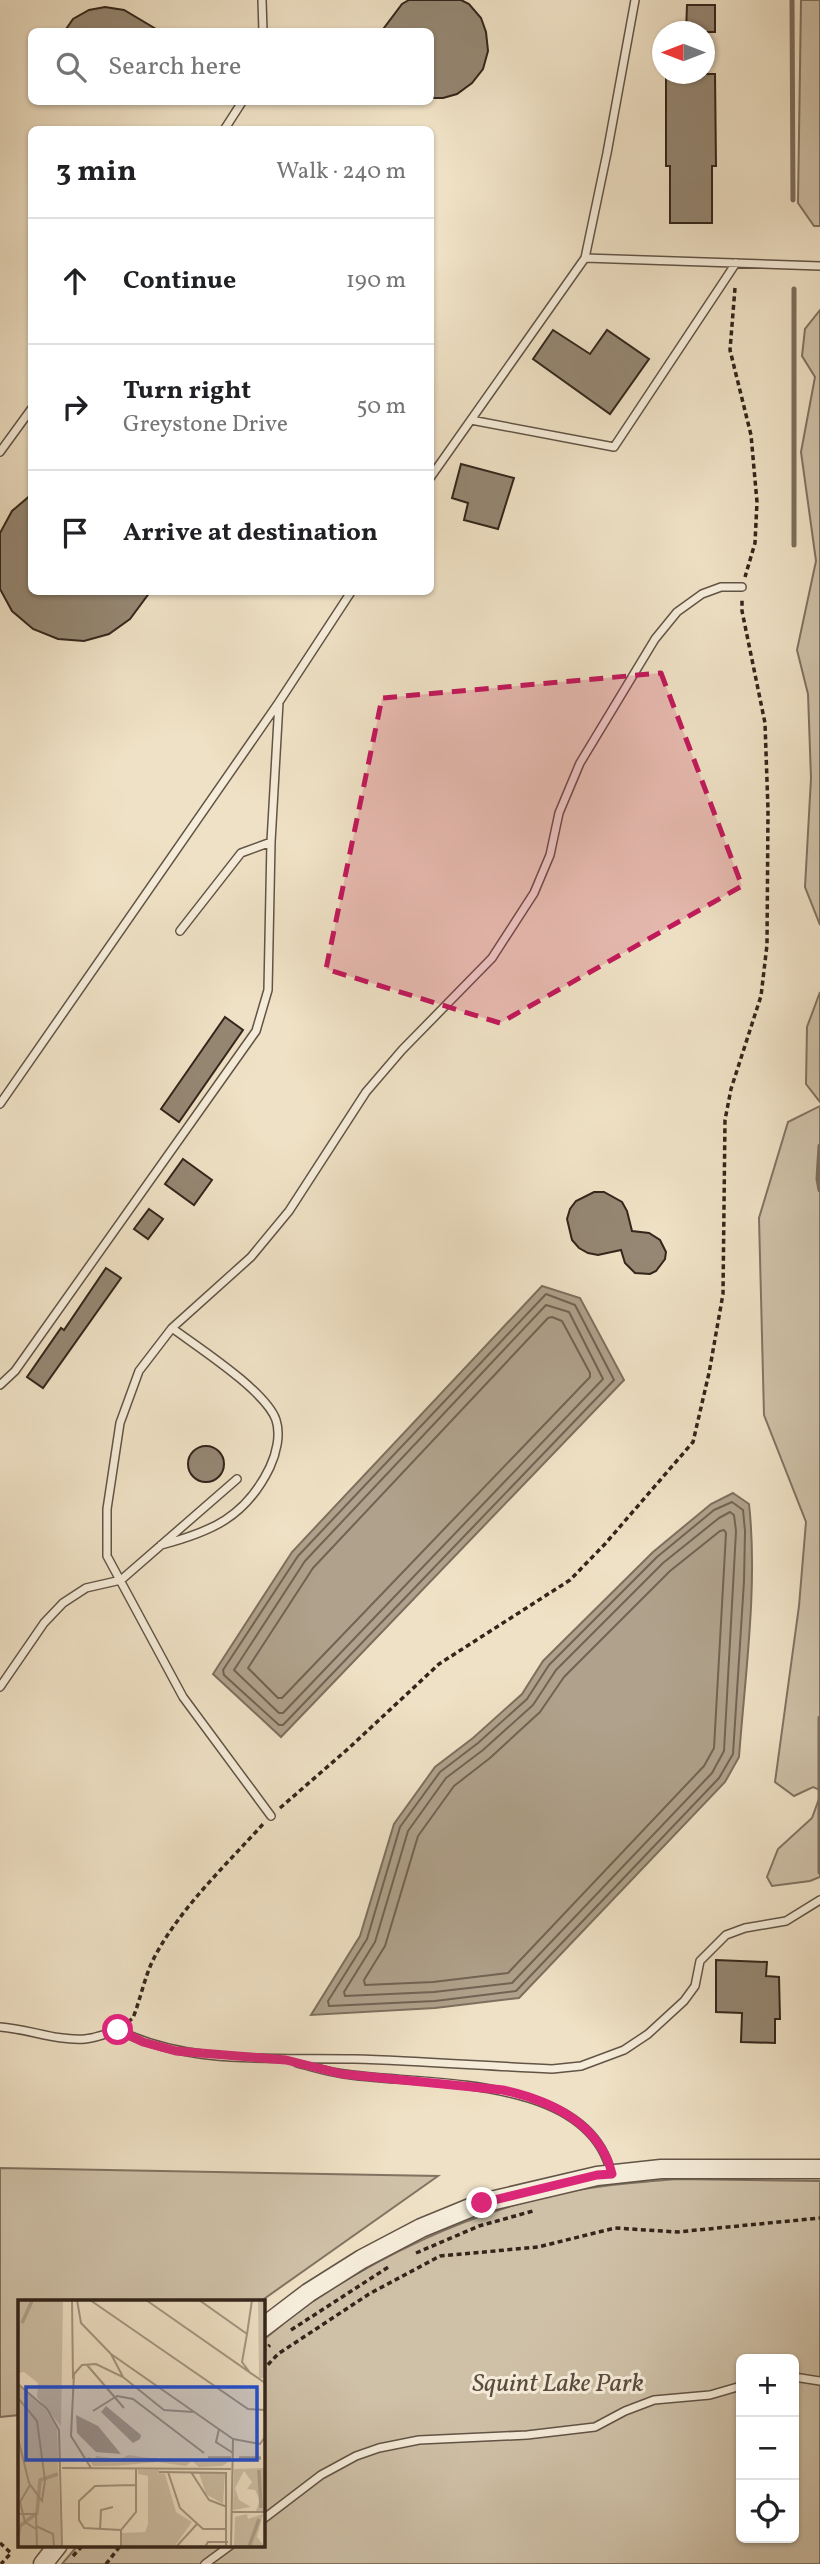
<!DOCTYPE html>
<meta charset="utf-8">
<style>
body{margin:0;font-family:Vollkorn,serif;background:#f2f2f2;color:#202124}
.controls{position:absolute;right:21px;bottom:21px;display:grid;overflow:hidden;border-radius:10px;box-shadow:0 2px 5px #0004}
.controls button{width:63px;height:63px;display:grid;place-items:center;padding:0;border:0;border-bottom:2px solid #e0e0e0;background:#fff;color:#202124;font:35px sans-serif}
.compass{position:absolute;left:652px;top:21px;width:63px;height:63px;border-radius:50%;background:#fff;box-shadow:0 2px 5px #0004;rotate:270deg}
.stop{position:absolute;width:21px;height:21px;margin:-16px;border:5px solid #db2777;border-radius:50%;background:#fff}
.stop.end{background:#db2777;border-color:#fff;box-shadow:0 2px 7px #0008}
.list{margin:0;padding:0;list-style:none}
h2{display:flex;justify-content:space-between;align-items:center;height:91px;margin:0;padding:0 28px;font-size:30px}
h2 small{font-size:23px;font-weight:400;color:#757577}
.list li{display:grid;grid-template-columns:46px 1fr auto;gap:21px;align-items:center;box-sizing:border-box;height:126px;padding:0 28px;border-top:2px solid #e0e0e0}
.list b{display:block;font-size:26px;white-space:nowrap}
.list p{margin:0;font-size:23px;white-space:nowrap;color:#757577}
.list em{font-size:23px;font-style:normal;color:#757577}
.icon{flex:none;width:38px;height:38px;fill:none;stroke:currentColor;stroke-width:2;stroke-linecap:round;stroke-linejoin:round}
.map{position:relative;flex:none;width:820px;height:2564px;overflow:hidden}
.search{position:absolute;background:#fff;box-shadow:0 2px 5px #0004;left:28px;top:28px;width:406px;height:77px;display:flex;align-items:center;gap:18px;box-sizing:border-box;padding:0 24px;border-radius:10px;color:#757577;font-size:26px}
.panel{position:absolute;background:#fff;box-shadow:0 2px 5px #0004;left:28px;top:126px;width:406px;height:469px;border-radius:10px}
.map>svg:first-child{display:block}
.green{fill:#cfc1a8;stroke:#817362;stroke-width:2;fill-rule:evenodd}
.water{fill:#afa18b;stroke:#7d6f5e;stroke-width:2}
.lines{fill:none;stroke-linecap:round;stroke-linejoin:round}
.shore{stroke:#716353;stroke-width:2}
.stream{stroke:#7d6f5e;stroke-width:5}
.building{fill:#958773;stroke:#33251b;stroke-width:2}
.service-casing{stroke:#625446;stroke-width:10}
.tertiary-casing{stroke:#625446;stroke-width:21}
.path{stroke:#33251b;stroke-width:3.5;stroke-dasharray:5 3.5;stroke-linecap:butt}
.service{stroke:#f5ecd9;stroke-width:7}
.tertiary{stroke:#f5ecd9;stroke-width:18}
.route{stroke:#db2777;stroke-width:9}
.marked{fill:#c2185b;fill-opacity:0.2;stroke:#c2185b;stroke-width:5;stroke-dasharray:14 9;stroke-linejoin:round}
.labels{text-anchor:middle;stroke-width:6;stroke-linejoin:round;paint-order:stroke}
.park-label{font-size:26px;font-style:italic;fill:#5a4c3e;stroke:#f5ecd9}
.inset-river{fill:none;stroke:#afa18b;stroke-width:3.5}
.inset-road{fill:none;stroke:#a49681;stroke-width:2}
.view{fill:#1d4ed8;fill-opacity:0.15;stroke:#1d4ed8;stroke-width:3.5}
.inset-edge{fill:none;stroke:#33251b;stroke-width:3.5}
</style>
<div class="map">
<svg width="820" height="2564" viewBox="0 0 820 2564">
<rect width="100%" height="100%" fill="#efe1c5"/>
<filter id="stains"><feTurbulence type="fractalNoise" baseFrequency=".00286" numOctaves="4"/><feColorMatrix values="0 0 0 0 .2 0 0 0 0 .09 0 0 0 0 .02 0 0 0 .5 -.17"/></filter>
<radialGradient id="worn" r=".72"><stop offset=".6" stop-color="#630" stop-opacity="0"/><stop offset="1" stop-color="#630" stop-opacity=".3"/></radialGradient>
<!-- green -->
<path class="green" d="M801,0H820V226H814L798,203Z
M820,310V925L805,887L811,778L808,694L797,650L816,561L801,452L815,377L802,356L805,329Z
M820,992V1102L806,1084L807,1027Z
M820,1106V1790L813,1787L794,1796L775,1782L799,1606L806,1522L764,1415L759,1218L788,1122Z
M820,1796V1877L810,1881L772,1886L767,1877L778,1849L812,1818Z
M0,2168L438,2176L261,2301L19,2302V2415L0,2417Z
M677,2179L820,2181V2564H62L78,2545H262L263,2340C282,2325 301,2309 322,2295C389,2252 462,2218 540,2198C584,2186 631,2183 677,2179ZM741,2359H794V2538H741Z"/>
<!-- water -->
<path class="water" d="M542,1286L580,1298L624,1380L281,1737L213,1674L292,1552Z
M733,1493L749,1504C758,1585 745,1676 739,1757L725,1782L519,1998L435,2008L311,2015L360,1936L394,1824L435,1767L473,1738L522,1694L543,1661L653,1552L711,1504Z"/>
<g class="lines">
<!-- shore -->
<path class="shore" d="M546,1294L575,1305L614,1380L283,1725H279L224,1675L223,1670L298,1556Z
M546,1305L569,1312L603,1379L283,1713H279L234,1670L305,1561Z
M552,1317L562,1321L590,1373V1377L282,1698H278L248,1668L313,1568L548,1318Z
M732,1502L743,1510L745,1531L744,1581L733,1754L719,1778L516,1991L435,2001L329,2006L328,2001L367,1939L400,1827L440,1772L478,1743L527,1699L549,1665L657,1557L714,1510Z
M730,1512L734,1515L736,1531L724,1751L712,1773L512,1983L434,1992L345,1996L344,1992L375,1942L408,1831L446,1778L483,1750L533,1705L556,1670L663,1563L719,1518Z
M720,1531L724,1530L726,1533L714,1748L704,1766L508,1973L433,1982L365,1985L364,1980L385,1946L418,1836L454,1786L490,1758L540,1712L564,1677L670,1571Z"/>
<!-- stream -->
<path class="stream" d="M792,0L793,200
M794,289V545
M820,1146L818,1179L820,1190
M820,1718V1872"/>
</g>
<!-- building -->
<path class="building" d="M409,0H461L469,4L481,18L486,32L488,51L483,69L472,83L457,94L443,98H430V32H381L402,4Z
M687,5H715V32H686Z
M105,7L124,10L161,32H64L73,19L89,10Z
M666,74H715L716,166H712V223H670V166H666Z
M553,330L590,354L607,330L649,359L610,414L533,359Z
M461,464L514,478L498,529L464,520L468,503L452,498Z
M32,494V592H150L130,619L109,634L84,641L58,639L33,629L12,611L0,589V533L12,511Z
M225,1017L243,1030L179,1122L161,1109Z
M183,1159L212,1180L194,1205L165,1184Z
M594,1192H604L622,1202L627,1211L632,1231L649,1233L660,1240L666,1252L665,1259L656,1271L650,1274L635,1273L625,1263L621,1250L598,1255L588,1253L579,1248L572,1240L567,1219L570,1209L576,1201Z
M149,1209L163,1219L148,1239L134,1229Z
M106,1268L121,1278L43,1388L27,1377L61,1328L64,1330Z
M188 1464a18 18 0 1 1 36 0a18 18 0 1 1-36 0Z
M716,1960L767,1962L766,1976L779,1977L780,2019H775V2043L741,2042L742,2013L716,2012Z"/>
<g class="lines">
<defs>
<path id="service" d="M262,0L263,32
M635,0L607,153L585,258L820,266
M224,130L242,102
M471,420L614,447L736,263
M0,452L32,408
M430,478L585,258
M180,931L241,853L271,842
M0,1104L279,702L351,592
M0,1385L15,1371L256,1031L268,990L271,842L279,702
M161,1545C211,1532 246,1517 270,1467C276,1454 281,1435 276,1420C266,1391 199,1348 172,1328
M0,1687L44,1623L63,1603L86,1588L121,1580L237,1479
M271,1816L183,1697L107,1556V1509L120,1423L139,1371L172,1328L251,1257L289,1211L366,1092L402,1050L492,958L534,893L550,855L559,813L580,763L655,639L677,612L702,594L721,587H742
M0,2027C29,2029 56,2041 85,2039C96,2038 108,2033 118,2030C190,2066 276,2057 354,2059C420,2061 486,2066 552,2069L581,2066L624,2050L648,2034L684,2001L695,1986L700,1961L726,1935L745,1928L786,1921L820,1900
M297,2063C313,2067 328,2072 344,2074C422,2086 588,2073 611,2173
M794,2377L820,2381
M262,2520L321,2475L356,2456L379,2448L419,2440L527,2435L595,2427L625,2411L654,2400L710,2395L741,2386
M205,2564L231,2545"/>
<path id="tertiary" d="M262,2328L308,2293L362,2259L421,2228L482,2203L597,2176L661,2169H820
M43,2564L58,2545"/>
</defs>
<!-- service casing -->
<use href="#service" class="service-casing"/>
<!-- tertiary casing -->
<use href="#tertiary" class="tertiary-casing"/>
<!-- path -->
<path class="path" d="M735,288L730,350L751,435L757,502L755,543L745,577
M280,1808L349,1748L439,1664L570,1580L605,1544L693,1442L709,1373L723,1294L725,1120L731,1089L761,996L767,945L768,810L765,723L742,611V599
M128,2022L133,2018C140,2000 144,1980 152,1962C177,1911 226,1865 264,1823
M416,2253L479,2226L533,2211
M291,2330L390,2266
M262,2352L270,2345
M262,2371L278,2354L369,2294L440,2256L538,2247L615,2228L677,2232L820,2218
M0,2543L11,2553L1,2564
M73,2556L83,2545
M106,2564L121,2545"/>
<!-- service -->
<use href="#service" class="service"/>
<!-- tertiary -->
<use href="#tertiary" class="tertiary"/>
</g>
<g class="lines">
<!-- route -->
<path class="route" d="M118,2030L143,2042L176,2051L286,2060L342,2074L503,2090C549,2100 600,2123 612,2174L597,2175L482,2203"/>
</g>
<!-- marked area -->
<path class="marked" d="M661,673L742,886L500,1023L326,969L382,698Z"/>
<g class="labels">
<!-- park labels -->
<g class="park-label">
<text x="558" y="2391">Squint Lake Park</text>
</g>
</g>
<!-- overview -->
<g transform="translate(18 2300)">
<rect width="247" height="247" fill="#efe1c5"/>
<path d="M0,0H45L43,126L19,97L20,83L6,72L0,73ZM240,0H247V78H241ZM0,85L28,110L39,129L43,247H0ZM111,155L153,161H212L204,166L181,167L174,161L168,166L139,162L97,166H75L69,156L77,160L78,156L102,159ZM247,168V211H238L242,200L237,190L229,189L234,182L226,171L217,188L221,200L233,207L215,210L216,169ZM120,170H141L140,178L141,173L147,174L158,212L174,222L156,247H104V233L127,232L130,224V176L120,174ZM181,173L207,174L205,204L188,194ZM229,214L230,219L245,214L239,237L247,247H216L217,217Z" fill="#cfc1a8"/>
<path d="M88,106L123,135L122,139L115,143L83,112ZM58,115L80,126L103,154L78,152L59,133Z" fill="#afa18b"/>
<path class="inset-river" d="M4,23L14,1M190,158H213M221,158H243M69,160H139M241,170L243,208M0,237L2,226L19,213L22,180L40,174M231,247L241,219"/>
<path class="inset-road" d="M54,0L55,79M59,0L63,23L93,54L215,139M72,0L230,109L247,110M128,0L247,83M181,0L229,34L224,62L233,74M229,34L234,0M93,54L105,77M69,65L106,108M0,84L29,109L41,130L44,247M0,98L19,121L27,180L24,201L11,183L0,138M75,111L99,96L115,99L186,153M201,129L198,142L215,153M44,168L213,169M73,168L53,136L56,74L64,65L78,64L105,77L146,110L175,112M141,172L208,173V247M150,172L162,208L185,229H208M173,172L191,200L209,207M12,185L2,202L7,222L18,229M213,212H247M0,214H18L19,247M18,226L35,234L36,247M82,230L83,210L95,207M103,230L66,228L61,220V201L77,186L118,185M103,247V230L118,212V168M158,247L179,224M187,247L190,242H210M213,247L215,139L242,144L247,137"/>
<path class="view" d="M8,87H239V160H8Z"/>
<rect width="247" height="247" class="inset-edge"/>
</g>
<rect width="100%" height="100%" filter="url(#stains)"/>
<rect width="100%" height="100%" fill="url(#worn)"/>
</svg>
<div class="controls">
<button>+</button>
<button>−</button>
<button><svg class="icon" aria-label="locate" viewBox="0 0 24 24"><circle cx="12" cy="12" r="6"/><path d="M12 2v4M12 18v4M2 12h4M18 12h4"/></svg></button>
</div>
<svg class="compass" viewBox="-18 -18 36 36"><path d="M0-13l5 13h-10z" fill="#e53935"/><path d="M0 13l5-13h-10z" fill="#757577"/></svg>
<div class="stop" style="left:118px;top:2030px"></div>
<div class="stop end" style="left:482px;top:2203px"></div>
<div class="search"><svg class="icon" aria-label="search" viewBox="0 0 24 24"><circle cx="10" cy="10" r="6"/><path d="M15 15l6 6"/></svg>Search here</div>
<section class="panel">
<h2>3 min<small>Walk · 240 m</small></h2>
<ul class="list">
<li><svg class="icon" aria-label="ahead" viewBox="0 0 24 24"><path d="M12 20V5M6 11l6-6 6 6"/></svg><div><b>Continue</b></div><em>190 m</em></li>
<li><svg class="icon" aria-label="right" viewBox="0 0 24 24"><path d="M7 20v-9h11M14 6l5 5-5 5"/></svg><div><b>Turn right</b><p>Greystone Drive</p></div><em>50 m</em></li>
<li><svg class="icon" aria-label="arrive" viewBox="0 0 24 24"><path d="M6 21V4h12l-3 4 3 4H6"/></svg><div><b>Arrive at destination</b></div></li>
</ul>
</section>
</div>
